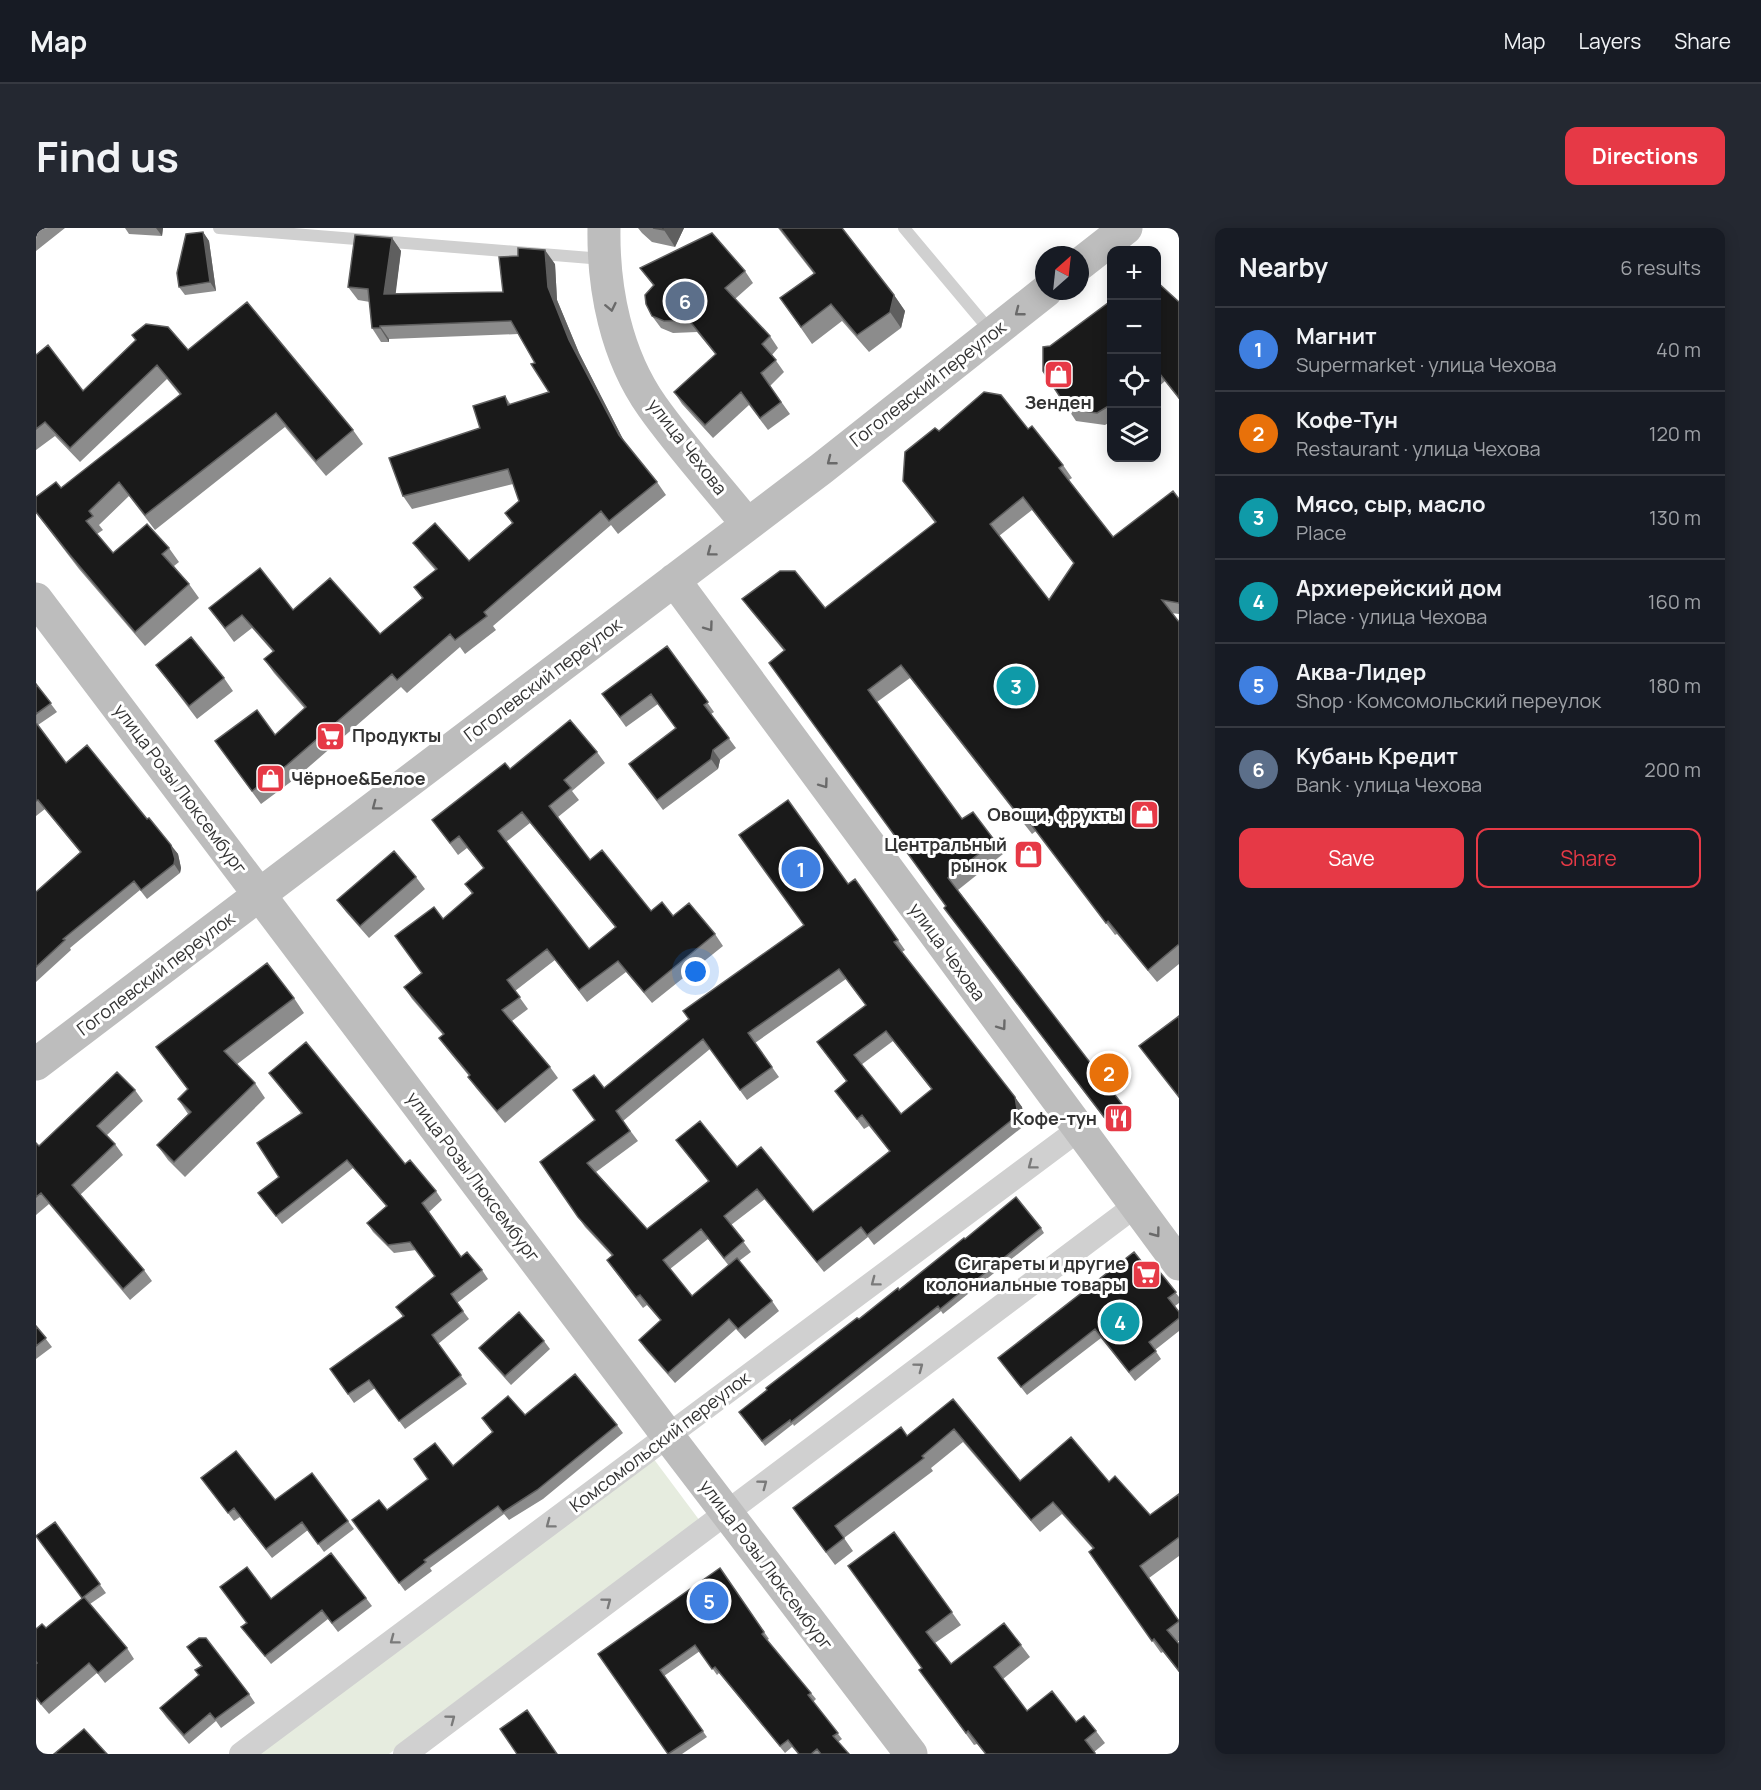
<!DOCTYPE html>
<meta charset="utf-8">
<style>
body{margin:0;font-family:Manrope,sans-serif;background:#242831;color:#f1f3f6}
.controls{position:absolute;right:18px;top:18px;display:grid;overflow:hidden;border-radius:12px;box-shadow:0 3px 15px #0003}
.controls button{width:54px;height:54px;display:grid;place-items:center;padding:0;border:0;border-bottom:2px solid #363941;background:#171b24;color:#f1f3f6;font:30px sans-serif}
.compass{position:absolute;left:999px;top:18px;width:54px;height:54px;border-radius:50%;background:#171b24;box-shadow:0 3px 15px #0003;rotate:27deg}
.you{position:absolute;left:660px;top:744px;width:21px;height:21px;margin:-15px;border:4px solid #fff;border-radius:50%;background:#1a73e8;box-shadow:0 0 0 9px #1a73e833}
.badge{display:grid;place-items:center;width:39px;height:39px;border-radius:50%;background:#e63946;color:#fff;font-size:20px;font-weight:700}
.pin{position:absolute;translate:-50% -50%;border:3px solid #fff;box-shadow:0 2px 6px #0006}
.list{margin:0;padding:0;list-style:none}
h2{display:flex;justify-content:space-between;align-items:center;height:78px;margin:0;padding:0 24px;font-size:26px}
h2 small{font-size:20px;font-weight:400;color:#9ea1a6}
.list li{display:grid;grid-template-columns:39px 1fr auto;gap:18px;align-items:center;box-sizing:border-box;height:84px;padding:0 24px;border-top:2px solid #363941}
.list b{display:block;font-size:22px;white-space:nowrap}
.list p{margin:0;font-size:20px;white-space:nowrap;color:#9ea1a6}
.list em{font-size:20px;font-style:normal;color:#9ea1a6}
.actions{display:flex;gap:12px;padding:18px 24px}
.actions a{flex:1;padding:14px 0;border:2px solid #e63946;border-radius:12px;text-align:center;font-size:21px;color:#e63946}
.actions .main{background:#e63946;color:#fff}
.icon{flex:none;width:33px;height:33px;fill:none;stroke:currentColor;stroke-width:2;stroke-linecap:round;stroke-linejoin:round}
.map{position:relative;flex:none;width:1143px;height:1526px;overflow:hidden;border-radius:12px}
header{display:flex;align-items:center;gap:36px;box-sizing:border-box;height:84px;padding:0 30px;background:#171b24;border-bottom:2px solid #363941}
header strong{font-size:28px}
nav{display:flex;gap:33px;margin-inline-start:auto;font-size:21px}
.intro{display:flex;align-items:center;justify-content:space-between;box-sizing:border-box;height:144px;padding:0 36px}
h1{margin:0;font-size:42px}
.button{padding:15px 27px;border-radius:12px;background:#e63946;color:#fff;font-size:21px;font-weight:700}
main{display:flex;gap:36px;padding:0 36px}
aside{flex:1;background:#171b24;border-radius:12px;box-shadow:0 3px 15px #0003}
.map>svg:first-child{display:block}
.green{fill:#e6ecdf}
.lines{fill:none;stroke-linecap:round;stroke-linejoin:round}
.lane{stroke:#d0d0d0;stroke-width:12}
.street{stroke:#d0d0d0;stroke-width:24}
.secondary{stroke:#bdbdbd;stroke-width:33}
.wall{fill:#8c8c8c;fill-rule:evenodd}
.shaded-wall{fill:#5f5f5f}
.building{fill:#1a1a1a;stroke:#5f5f5f;stroke-width:1.5;fill-rule:evenodd}
.oneway{stroke:#6a6a6a}
.oneway2{stroke:#7a7a7a}
.labels{text-anchor:middle;stroke-width:6;stroke-linejoin:round;paint-order:stroke}
.street-label{font-size:18px;fill:#333;stroke:#fff}
.poi-label{font-size:18px;font-weight:bold;fill:#333;stroke:#fff;text-anchor:end}
</style>
<header>
<strong>Map</strong>
<nav><a>Map</a><a>Layers</a><a>Share</a></nav>
</header>
<div class="intro"><h1>Find us</h1><a class="button">Directions</a></div>
<main>
<div class="map">
<svg width="1143" height="1526" viewBox="0 0 1143 1526">
<rect width="100%" height="100%" fill="#fff"/>
<!-- green -->
<path class="green" d="M617,1230L664,1293L353,1526H221Z"/>
<g class="lines">
<!-- lane -->
<path class="lane" d="M183,0L567,31
M868,0L956,105"/>
<!-- street -->
<path class="street" d="M205,1526L1042,902
M369,1526L1099,978"/>
<!-- secondary -->
<path class="secondary" d="M568,0C567,61 580,127 616,178C645,219 680,257 711,296
M1044,36L1090,0
M638,352L1143,1036
M0,371L632,1208L875,1526
M0,836L785,241L1010,63"/>
</g>
<!-- wall -->
<path class="wall" d="M0,0H29L0,23Z
M89,0H127L126,8L93,6Z
M602,0H648L639,19L616,14L606,5Z
M742,0H806L858,67L869,83L865,100L833,124L806,93L776,116L744,70L778,46Z
M167,4L173,13L180,63L149,67L143,59Z
M356,10L365,23L359,66L467,64L519,36L521,72L543,125L589,215L621,254L630,267L582,306L575,297L457,398L460,402L429,426L424,419L371,465L365,459L260,550L225,576L179,513L239,507L269,481L238,445L228,431L237,424L216,400L198,414L173,380L257,382L344,406L386,370L378,359L400,343L387,328L377,315L433,333L476,295L469,285L483,273L477,256L376,281L367,268L444,200L469,168L475,177L513,164L499,135L482,106L353,111V114H345L336,100L334,74L322,72L312,59Z
M604,40L709,43L717,55L699,71L734,108L742,120L736,127L748,144L734,158L754,186L732,202L713,177L677,210L646,176L638,164L680,127L661,104L637,105L625,100L616,88L617,57Z
M1120,53L1143,74V171L1129,153L1120,161Z
M1076,72V193L1069,197L1040,193L1032,181L1014,118Z
M96,107L152,122L317,202L327,216L290,248L249,199L119,302L93,268L63,297L67,302L61,306L77,325L133,320L143,334L138,338L153,356L163,370L109,418L43,341L0,285V269L25,260L144,167L131,151L44,234L19,208L0,222V127L47,163L100,112Z
M992,201L1027,237L1036,250L1033,252L1077,309L1143,271V386L1135,385L1143,394V736L1121,754L1081,706L1079,707L1000,603L996,606L874,450L841,474L926,591L959,613L967,626L922,662L1095,889L1077,902L908,680L910,678L748,423L715,383L706,371L789,380L899,295L867,253L903,203ZM996,282L1038,336L1013,372L963,308Z
M631,418L678,484L675,486L700,520L684,532L682,541L627,582L600,546L640,500L622,476L590,499L566,466Z
M120,437L188,450L197,463L161,491Z
M0,456L21,484L2,497L30,535L111,591L142,626L145,640L144,645L111,671L104,662L34,720L35,722L0,754V664L44,624L9,581L0,588Z
M561,524L569,535L536,563L543,572L522,589L554,632L615,683L637,688L679,706L687,718L616,775L590,744L551,774L519,732L479,763L492,781L476,793L514,839L522,850L469,895L440,860L432,849L433,848L411,821L403,810L407,807L376,771L368,759L385,745L407,691L436,666L429,656L448,640L431,620L422,627L396,592L474,541ZM494,595L579,699L553,721L470,614Z
M380,649L389,661L333,710L310,684L301,672Z
M819,651L869,722L866,724L986,879L989,897L838,1017L832,1009L788,1044L729,971L695,997L715,1024L703,1033L736,1073L743,1083L709,1111L700,1101L639,1155L610,1122L603,1112L625,1093L611,1077L607,1080L578,1042L571,1032L576,1028L549,999L504,934L559,892L568,860L768,697L812,656ZM810,751L830,778L781,814L810,853L799,863L828,901L833,898L854,924L777,984L701,939L640,912L672,953L611,1001L560,944L602,913L587,893L674,821L711,872L743,849L719,815ZM857,813L896,862L865,886L825,837ZM672,1011L693,1038L656,1068L634,1041Z
M258,770L268,785L200,837L219,855L229,870L149,949L132,932L121,917L152,886L142,871L152,862L120,819Z
M233,845L369,936L400,963L406,972L393,984L425,1029L446,1042L452,1051L421,1075L433,1091L402,1116L431,1156L369,1201L339,1160L318,1175L294,1141L367,1089L360,1079L399,1049L380,1022L358,1025L337,1004L331,995L350,978L317,940L246,996L222,965L243,949L265,885Z
M99,862L107,873L71,907L79,916L87,927L44,967L108,1042L116,1053L94,1072L13,976L0,987V915L3,918Z
M1005,1000L1008,1005L907,1086L905,1083L758,1198L757,1196L729,1218L703,1184L929,1011Z
M1119,1038L1143,1069V1075L1139,1078L1143,1084V1103L1119,1122L1125,1131L1099,1153L1065,1110L991,1167L962,1130L1113,1043Z
M0,1098L16,1119L0,1131Z
M508,1113L514,1121L475,1157L449,1128L443,1120Z
M917,1171L984,1253L1073,1254L1114,1287L1143,1266V1328L1113,1350L1143,1393V1413L1141,1414L1143,1416V1444L1127,1424L1125,1425L1061,1336L1057,1321L1026,1286L1004,1304L927,1214L895,1240L897,1243L808,1310L817,1323L799,1337L757,1280L871,1208Z
M489,1187L581,1197L587,1205L507,1271L473,1292L468,1286L394,1340L396,1343L369,1363L316,1292L351,1282L417,1238L456,1204L446,1190Z
M276,1245L318,1301L288,1324L272,1302L236,1330L204,1289L198,1293L165,1250L239,1272Z
M19,1294L70,1365L54,1376L91,1420L98,1431L69,1455L61,1445L13,1486L0,1471V1401L10,1400L46,1370L0,1308Z
M858,1304L925,1397L899,1415L915,1436L985,1417L994,1429L967,1451L991,1483L1040,1494L1060,1503L1069,1515L1058,1524L1060,1526H949L941,1516L938,1517L883,1442L886,1440Z
M684,1340L733,1411L731,1412L780,1471L777,1474L806,1511L802,1514L813,1526H762L756,1519L749,1525L683,1445L681,1447L664,1423L628,1448L671,1509L646,1526H632L562,1426Z
M330,1370L336,1378L302,1404L292,1391L235,1436L205,1399L235,1371Z
M213,1466L219,1475L185,1500L180,1493L153,1516L130,1489L124,1480Z"/>
<!-- shaded-wall -->
<path class="shaded-wall" d="M120,0H127L126,8Z
M629,0H648L639,19L628,2Z
M167,4L173,13L180,63L174,54Z
M356,10L365,23L358,79L348,66Z
M509,22L519,36L521,72L543,125L592,221L583,207L533,112L512,59Z
M858,67L869,83L865,100L854,84Z
M344,98L353,111V114L344,100Z
M677,522L684,532L682,541L675,531Z
M135,617L142,626L145,640L144,645L138,636Z
M979,869L986,879L989,897L982,887Z"/>
<!-- building -->
<path class="building" d="M617,0H629L628,2Z
M744,0H806L858,67L854,84L821,107L795,76L765,99L744,70L779,45Z
M167,4L174,54L143,59L141,45L150,6Z
M676,5L709,43L689,60L734,108L726,116L740,132L725,145L745,174L724,190L705,164L669,197L638,164L680,126L653,92L628,93L616,88L610,76L609,67L618,57L604,40Z
M319,7L356,10L348,66L467,64L463,29L482,28V20L509,22L512,59L533,112L583,207L621,254L573,293L565,283L448,384L451,388L419,412L414,406L361,452L356,446L251,537L216,563L179,513L221,482L239,507L270,479L228,431L238,423L206,387L189,400L173,380L224,340L257,382L294,350L344,406L387,370L378,359L401,341L377,315L399,295L433,333L477,295L469,285L483,273L472,241L367,268L353,230L444,200L437,178L469,168L472,177L513,164L495,136L499,135L475,93L344,98V100H336L332,61L312,59Z
M1120,53L1143,74V170L1120,141Z
M1076,72V176L1061,185L1032,181L1007,143V119L1014,118Z
M211,74L317,202L280,233L240,185L109,287L83,254L53,283L57,288L50,293L77,325L111,296L133,320L126,326L153,356L99,404L34,327L0,284V269L20,254L25,260L145,166L121,137L34,220L9,194L0,201V127L12,117L47,163L100,112L96,107L110,96L132,99L152,122Z
M948,164L965,167L992,201L996,198L1027,237L1023,240L1077,309L1137,263L1143,271V375L1126,372L1143,394V716L1112,742L1072,693L1070,695L991,591L988,594L865,437L832,462L926,591L937,584L959,613L912,650L1086,876L1068,889L908,680L910,678L733,435L749,422L706,371L744,343H759L789,380L900,294L867,253L869,224L899,200L903,203ZM987,269L1038,335L1013,372L954,296Z
M155,409L188,450L153,478L120,437Z
M631,418L672,474L668,477L693,510L677,522L675,531L621,572L593,536L640,500L615,466L584,489L566,466Z
M0,456L15,475L0,486Z
M534,492L561,524L528,552L535,560L513,578L554,632L566,622L615,683L626,674L637,688L653,675L679,706L608,764L582,733L543,762L511,721L471,752L484,769L466,782L514,839L461,883L432,849L434,847L403,810L408,806L368,759L386,745L359,708L398,679L407,691L437,665L429,656L448,640L423,608L414,615L396,592L469,535L474,541ZM486,584L580,699L553,721L462,603Z
M1,496L30,535L51,517L111,591L113,590L135,617L139,631L138,636L105,662L98,653L27,711L29,712L0,739V664L45,624L2,572L0,573V497Z
M752,572L812,656L819,651L862,712L858,714L979,869L982,887L831,1007L825,999L781,1034L721,961L688,988L708,1013L688,1030L665,1001L627,1032L656,1068L701,1030L736,1073L702,1101L693,1091L632,1145L603,1112L625,1092L604,1067L600,1069L571,1032L577,1027L542,989L504,934L559,892L537,862L558,847L568,860L653,791L647,783L768,697L703,607ZM803,741L830,777L781,814L811,853L799,863L821,891L826,887L854,923L777,984L725,919L701,939L664,893L640,912L673,953L611,1001L551,935L594,903L580,883L667,811L704,862L736,839L712,805ZM850,803L896,861L865,886L818,827Z
M358,623L380,649L324,698L301,672Z
M231,735L258,770L188,823L219,855L138,934L121,917L155,884L142,871L152,861L120,819Z
M1143,788V869L1103,818Z
M270,814L369,936L374,932L400,963L386,975L425,1029L431,1024L446,1042L415,1066L427,1083L396,1107L425,1147L363,1193L333,1152L312,1166L294,1141L368,1088L360,1079L399,1048L374,1014L352,1017L331,995L351,978L311,932L240,988L222,965L243,949L221,915L266,885L233,845Z
M81,844L99,862L61,898L79,916L36,957L108,1042L87,1061L5,965L0,969V915L3,918Z
M980,969L1005,1000L904,1081L902,1078L755,1194L754,1192L726,1213L703,1184L731,1162L730,1160L821,1090L823,1091L862,1060L863,1062L928,1010L929,1011Z
M1098,1024L1113,1043L1119,1038L1140,1064L1132,1070L1143,1084V1090L1113,1114L1120,1123L1093,1144L1059,1101L985,1159L962,1130Z
M483,1084L508,1113L469,1148L443,1120Z
M0,1098L10,1110L0,1118Z
M539,1146L581,1197L501,1262L467,1284L462,1278L388,1332L390,1334L363,1355L316,1292L343,1272L351,1282L392,1251L378,1231L399,1215L417,1238L457,1204L446,1190L472,1168L489,1187Z
M917,1171L984,1253L1035,1209L1073,1254L1079,1248L1114,1287L1143,1266V1309L1104,1338L1143,1393L1131,1402L1143,1416V1443L1118,1411L1116,1413L1053,1324L1058,1320L1017,1274L995,1292L918,1201L886,1228L888,1230L799,1298L808,1310L790,1324L757,1280L865,1199L871,1208Z
M200,1223L239,1272L276,1245L312,1293L282,1316L266,1294L230,1321L198,1280L192,1285L165,1250Z
M19,1294L64,1356L46,1370L0,1308Z
M858,1304L916,1384L890,1404L915,1436L968,1395L985,1417L958,1439L991,1483L1016,1463L1040,1494L1048,1488L1060,1503L1049,1512L1059,1525L1058,1526H950L932,1503L930,1505L883,1442L886,1440L812,1338Z
M295,1325L330,1370L296,1395L286,1382L229,1428L205,1399L211,1395L184,1359L211,1339L235,1371Z
M684,1340L728,1404L726,1406L775,1465L772,1467L802,1505L797,1508L813,1526H785L781,1521L775,1526H763L752,1512L744,1518L679,1439L676,1441L659,1417L624,1442L667,1503L632,1526L562,1426Z
M48,1369L91,1420L62,1445L53,1435L5,1476L0,1469V1436L1,1435L0,1433V1401L6,1396L10,1400Z
M163,1410H170L213,1466L179,1491L174,1485L148,1507L124,1480L163,1447L159,1442L166,1438L151,1419Z
M491,1482L521,1526H481L464,1501Z
M48,1501L71,1526H18Z"/>
<!-- one-way arrows -->
<defs><path id="oneway-chevron" d="M-2-3.5L2.5 0L-2 3.5" fill="none" stroke-width="1.6" stroke-linecap="round" stroke-linejoin="round" transform="scale(1.5)"/></defs>
<g class="oneway">
<use href="#oneway-chevron" transform="translate(575 79) rotate(78)"/>
<use href="#oneway-chevron" transform="translate(983 84) rotate(142)"/>
<use href="#oneway-chevron" transform="translate(795 233) rotate(142)"/>
<use href="#oneway-chevron" transform="translate(675 324) rotate(143)"/>
<use href="#oneway-chevron" transform="translate(673 399) rotate(54)"/>
<use href="#oneway-chevron" transform="translate(788 556) rotate(54)"/>
<use href="#oneway-chevron" transform="translate(340 578) rotate(143)"/>
<use href="#oneway-chevron" transform="translate(966 798) rotate(54)"/>
<use href="#oneway-chevron" transform="translate(1120 1005) rotate(53)"/>
</g>
<g class="oneway2">
<use href="#oneway-chevron" transform="translate(996 937) rotate(143)"/>
<use href="#oneway-chevron" transform="translate(839 1054) rotate(143)"/>
<use href="#oneway-chevron" transform="translate(883 1139) rotate(-37)"/>
<use href="#oneway-chevron" transform="translate(727 1256) rotate(-37)"/>
<use href="#oneway-chevron" transform="translate(514 1296) rotate(143)"/>
<use href="#oneway-chevron" transform="translate(571 1374) rotate(-37)"/>
<use href="#oneway-chevron" transform="translate(358 1412) rotate(143)"/>
<use href="#oneway-chevron" transform="translate(415 1491) rotate(-37)"/>
</g>
<!-- icons -->
<defs>
<symbol id="shop-square" viewBox="-11 -11 22 22"><rect x="-9" y="-9" width="18" height="18" rx="4" fill="#e63946" stroke="#fff"/><path d="M-5-2.5h2.3a2.7 3.5 0 0 1 5.4 0H5L5.5 6h-11ZM-1.5-2.5h3a1.5 2.3 0 0 0-3 0Z" fill="#fff"/></symbol>
<symbol id="supermarket-square" viewBox="-11 -11 22 22"><rect x="-9" y="-9" width="18" height="18" rx="4" fill="#e63946" stroke="#fff"/><path d="M-6-5.5h2.5l.6 2H6L4.5 2H-2.5L-4.4-4H-6ZM-1.5 3.2a1.3 1.3 0 1 0 .1 0ZM3 3.2a1.3 1.3 0 1 0 .1 0Z" fill="#fff"/></symbol>
<symbol id="restaurant-square" viewBox="-11 -11 22 22"><rect x="-9" y="-9" width="18" height="18" rx="4" fill="#e63946" stroke="#fff"/><path d="M-5-6h1v4h1v-4h1v4h1v-4h1v5L-1.5 .5V6h-2V.5L-5-1ZM5-6V6H3V1.5H1.5Q1.5-4 5-6Z" fill="#fff"/></symbol>
</defs>
<g fill-rule="evenodd">
<use href="#shop-square" x="1006" y="130" width="33" height="33"/>
<use href="#supermarket-square" x="278" y="492" width="33" height="33"/>
<use href="#shop-square" x="218" y="534" width="33" height="33"/>
<use href="#shop-square" x="1092" y="570" width="33" height="33"/>
<use href="#shop-square" x="976" y="610" width="33" height="33"/>
<use href="#restaurant-square" x="1066" y="874" width="33" height="33"/>
<use href="#supermarket-square" x="1094" y="1030" width="33" height="33"/>
</g>
<g class="labels">
<!-- street labels -->
<g class="street-label">
<text transform="translate(892 156) rotate(-38)" y="6">Гоголевский переулок</text>
<text transform="translate(651 219) rotate(52)" y="6">улица Чехова</text>
<text transform="translate(507 452) rotate(-37)" y="6">Гоголевский переулок</text>
<text transform="translate(144 561) rotate(53)" y="6">улица Розы Люксембург</text>
<text transform="translate(911 724) rotate(54)" y="6">улица Чехова</text>
<text transform="translate(120 746) rotate(-37)" y="6">Гоголевский переулок</text>
<text transform="translate(437 949) rotate(53)" y="6">улица Розы Люксембург</text>
<text transform="translate(624 1214) rotate(-37)" y="6">Комсомольский переулок</text>
<text transform="translate(730 1337) rotate(53)" y="6">улица Розы Люксембург</text>
</g>
<!-- poi labels -->
<g class="poi-label">
<text x="1022" y="181" text-anchor="middle">Зенден</text>
<text x="316" y="514" text-anchor="start">Продукты</text>
<text x="255" y="557" text-anchor="start">Чёрное&amp;Белое</text>
<text x="1087" y="593">Овощи, фрукты</text>
<text x="971" y="623">Центральный<tspan x="971" dy="21">рынок</tspan></text>
<text x="1061" y="897">Кофе-тун</text>
<text x="1090" y="1042">Сигареты и другие<tspan x="1090" dy="21">колониальные товары</tspan></text>
</g>
</g>
</svg>
<div class="controls">
<button>+</button>
<button>−</button>
<button><svg class="icon" aria-label="locate" viewBox="0 0 24 24"><circle cx="12" cy="12" r="6"/><path d="M12 2v4M12 18v4M2 12h4M18 12h4"/></svg></button>
<button><svg class="icon" aria-label="layers" viewBox="0 0 24 24"><path d="M12 4l9 5-9 5-9-5zM3 14l9 5 9-5"/></svg></button>
</div>
<svg class="compass" viewBox="-18 -18 36 36"><path d="M0-13l5 13h-10z" fill="#e53935"/><path d="M0 13l5-13h-10z" fill="#9ea1a6"/></svg>
<div class="you"></div>
<div class="pin badge" style="left:765px;top:641px;background:#3f7fe0">1</div>
<div class="pin badge" style="left:1073px;top:845px;background:#e8710a">2</div>
<div class="pin badge" style="left:980px;top:458px;background:#0f9aa8">3</div>
<div class="pin badge" style="left:1084px;top:1094px;background:#0f9aa8">4</div>
<div class="pin badge" style="left:673px;top:1373px;background:#3f7fe0">5</div>
<div class="pin badge" style="left:649px;top:73px;background:#5c6f8a">6</div>
</div>
<aside>
<h2>Nearby<small>6 results</small></h2>
<ul class="list">
<li><span class="badge" style="background:#3f7fe0">1</span><div><b>Магнит</b><p>Supermarket · улица Чехова</p></div><em>40 m</em></li>
<li><span class="badge" style="background:#e8710a">2</span><div><b>Кофе-Тун</b><p>Restaurant · улица Чехова</p></div><em>120 m</em></li>
<li><span class="badge" style="background:#0f9aa8">3</span><div><b>Мясо, сыр, масло</b><p>Place</p></div><em>130 m</em></li>
<li><span class="badge" style="background:#0f9aa8">4</span><div><b>Архиерейский дом</b><p>Place · улица Чехова</p></div><em>160 m</em></li>
<li><span class="badge" style="background:#3f7fe0">5</span><div><b>Аква-Лидер</b><p>Shop · Комсомольский переулок</p></div><em>180 m</em></li>
<li><span class="badge" style="background:#5c6f8a">6</span><div><b>Кубань Кредит</b><p>Bank · улица Чехова</p></div><em>200 m</em></li>
</ul>
<div class="actions"><a class="main">Save</a><a>Share</a></div>
</aside>
</main>
